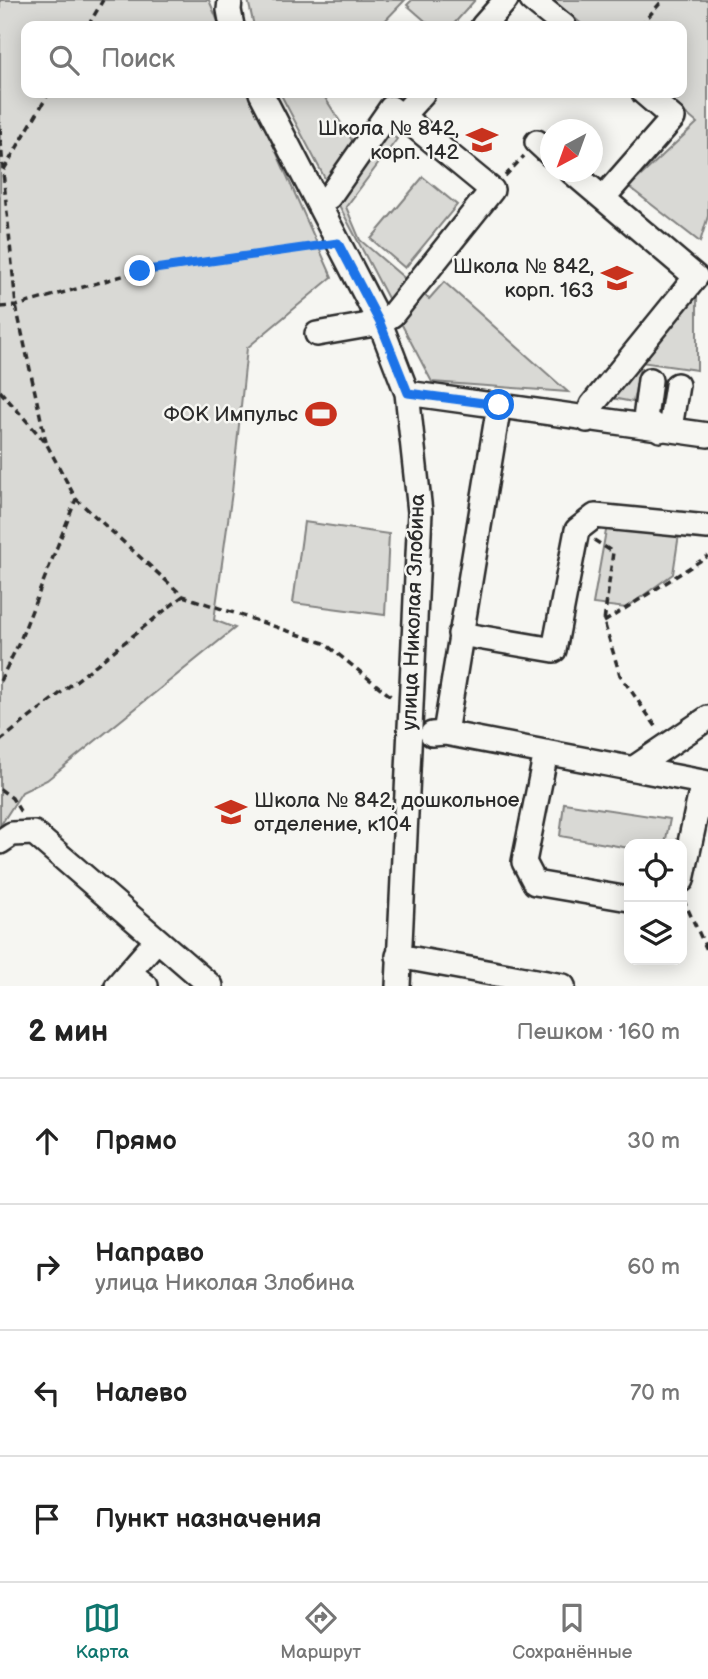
<!DOCTYPE html>
<html lang="ru">
<meta charset="utf-8">
<style>
body{margin:0;font-family:"Balsamiq Sans",sans-serif;background:#f2f2f2;color:#222}
.controls{position:absolute;right:21px;bottom:21px;display:grid;overflow:hidden;border-radius:14px;box-shadow:0 4px 18px #0003}
.controls button{width:63px;height:63px;display:grid;place-items:center;padding:0;border:0;border-bottom:2px solid #e0e0e0;background:#fff;color:#222;font:35px sans-serif}
.compass{position:absolute;left:540px;top:119px;width:63px;height:63px;border-radius:50%;background:#fff;box-shadow:0 4px 18px #0003;rotate:221deg}
.stop{position:absolute;width:21px;height:21px;margin:-16px;border:5px solid #1a73e8;border-radius:50%;background:#fff}
.stop.end{background:#1a73e8;border-color:#fff;box-shadow:0 2px 7px #0008}
.list{margin:0;padding:0;list-style:none}
h2{display:flex;justify-content:space-between;align-items:center;height:91px;margin:0;padding:0 28px;font-size:30px}
h2 small{font-size:23px;font-weight:400;color:#767676}
.list li{display:grid;grid-template-columns:46px 1fr auto;gap:21px;align-items:center;box-sizing:border-box;height:126px;padding:0 28px;border-top:2px solid #e0e0e0}
.list b{display:block;font-size:26px;white-space:nowrap}
.list p{margin:0;font-size:23px;white-space:nowrap;color:#767676}
.list em{font-size:23px;font-style:normal;color:#767676}
.icon{flex:none;width:38px;height:38px;fill:none;stroke:currentColor;stroke-width:2;stroke-linecap:round;stroke-linejoin:round}
.map{position:relative;flex:none;width:708px;height:986px;overflow:hidden}
.search{position:absolute;background:#fff;box-shadow:0 4px 18px #0003;left:21px;right:21px;top:21px;height:77px;display:flex;align-items:center;gap:18px;box-sizing:border-box;padding:0 24px;border-radius:14px;color:#767676;font-size:26px}
.sheet{height:595px;background:#fff}
nav{display:flex;justify-content:space-around;align-items:center;box-sizing:border-box;height:98px;border-top:2px solid #e0e0e0;background:#fff;font-size:19px;color:#767676}
nav a{display:grid;justify-items:center;gap:4px}
nav .on{color:#0f766e}
.map>svg:first-child{display:block}
.green{fill:#d9d9d5;stroke:#828280;stroke-width:2}
.lines{fill:none;stroke-linecap:round;stroke-linejoin:round}
.minor-casing{stroke:#2b2b2b;stroke-width:28}
.path{stroke:#2b2b2b;stroke-width:3.5;stroke-dasharray:7 5;stroke-linecap:butt}
.minor{stroke:#f6f6f2;stroke-width:23}
.route{stroke:#1a73e8;stroke-width:9}
.labels{text-anchor:middle;stroke-width:5;stroke-linejoin:round;paint-order:stroke}
.poi-label{font-size:21px;fill:#2b2b2b;stroke:#f6f6f2;text-anchor:end}
.street-label{font-size:21px;fill:#2b2b2b;stroke:#f6f6f2}
</style>
<div class="map">
<svg width="708" height="986" viewBox="0 0 708 986">
<rect width="100%" height="100%" fill="#f6f6f2"/>
<filter id="ink" filterUnits="userSpaceOnUse"><feTurbulence type="fractalNoise" baseFrequency=".0143" numOctaves="2"/><feDisplacementMap in="SourceGraphic" scale="14" xChannelSelector="R" yChannelSelector="G"/><feConvolveMatrix kernelMatrix="1 2 1 2 8 2 1 2 1" color-interpolation-filters="sRGB"/></filter>
<g filter="url(#ink)">
<!-- green -->
<path class="green" d="M0,0H209L220,26H26V93H250L332,277L247,348L232,492L214,620L235,628L47,780L22,792L0,826Z
M248,0H405L380,26H254Z
M412,0H475L452,26H431L407,5Z
M553,0H708V216L700,242L629,187L697,123L662,93H682V26H584Z
M280,93H322L365,161L385,130L397,139L346,207L360,240L429,299L444,282L568,392L432,382Z
M423,177L457,205L405,268L371,239Z
M697,287V370L641,362L633,402L602,396Z
M304,522L389,534L385,615L293,603Z
M607,525L679,534L673,574L626,608L593,604Z
M564,803L670,819L665,844H629V848L560,836Z"/>
<g class="lines">
<defs>
<path id="minor" d="M230,0L229,10L232,26
M532,0L564,26
M483,26L506,0
M261,93L380,323L407,393L420,512L398,986
M537,142L550,154
M572,172L696,277L592,405L587,420
M603,198L673,118L644,93
M318,203L329,197L391,108L402,116
M317,334L380,323L392,315L492,190L402,116L423,93
M650,380L645,419L660,430L671,422L677,385
M407,393L708,435
M460,634L554,650L577,530L595,516L708,527
M445,733L499,405
M432,734L445,733L708,783
M546,752L524,862L535,883L629,899
M634,768L708,718
M0,842L12,834L34,833L211,986
M682,880L703,782
M398,956L563,986
M129,972L157,940
M117,986L129,972L146,986"/>
</defs>
<!-- minor casing -->
<use href="#minor" class="minor-casing"/>
<!-- path -->
<path class="path" d="M88,26L103,0
M640,26L663,0
M0,128L3,169
M505,176L524,156
M0,307L16,306L140,271L320,246
M0,391L46,443L76,499L183,596L324,643L393,698
M46,442L16,306L3,171L49,93
M594,540L613,552L604,622L620,675L657,728
M604,622L708,556
M0,681L19,643L76,499
M0,741L183,596
M0,789L12,798L22,814
M683,899L708,952"/>
<!-- minor -->
<use href="#minor" class="minor"/>
</g>
</g>
<g class="lines" filter="url(#ink)">
<!-- route -->
<path class="route" d="M140,271L338,243L380,323L408,393L499,405"/>
</g>
<!-- icons -->
<defs>
<symbol id="school-bare" viewBox="-9 -9 18 18"><path d="M0-5L7-2L0 1L-7-2ZM-4 1L0 2.5L4 1V4Q0 6-4 4Z" fill="#c8321e" stroke="#f6f6f2" stroke-width="2.5" paint-order="stroke"/></symbol>
<symbol id="stadium-bare" viewBox="-9 -9 18 18"><path d="M0-5a6.5 5 0 1 0 0 10a6.5 5 0 1 0 0-10ZM-3.5-1.8h7v3.6h-7Z" fill="#c8321e" stroke="#f6f6f2" stroke-width="2.5" paint-order="stroke"/></symbol>
</defs>
<g fill-rule="evenodd">
<use href="#school-bare" x="460" y="118" width="44" height="44"/>
<use href="#school-bare" x="595" y="256" width="44" height="44"/>
<use href="#stadium-bare" x="299" y="392" width="44" height="44"/>
<use href="#school-bare" x="209" y="790" width="44" height="44"/>
</g>
<g class="labels">
<!-- poi labels -->
<g class="poi-label">
<text x="459" y="135">Школа № 842,<tspan x="459" dy="24">корп. 142</tspan></text>
<text x="594" y="273">Школа № 842,<tspan x="594" dy="24">корп. 163</tspan></text>
<text x="298" y="421">ФОК Импульс</text>
<text x="254" y="807" text-anchor="start">Школа № 842, дошкольное<tspan x="254" dy="24">отделение, к104</tspan></text>
</g>
<!-- street labels -->
<g class="street-label">
<text transform="translate(413 612) rotate(-88)" y="7">улица Николая Злобина</text>
</g>
</g>
</svg>
<div class="controls">
<button><svg class="icon" aria-label="locate" viewBox="0 0 24 24"><circle cx="12" cy="12" r="6"/><path d="M12 2v4M12 18v4M2 12h4M18 12h4"/></svg></button>
<button><svg class="icon" aria-label="layers" viewBox="0 0 24 24"><path d="M12 4l9 5-9 5-9-5zM3 14l9 5 9-5"/></svg></button>
</div>
<svg class="compass" viewBox="-18 -18 36 36"><path d="M0-13l5 13h-10z" fill="#e53935"/><path d="M0 13l5-13h-10z" fill="#767676"/></svg>
<div class="stop" style="left:499px;top:405px"></div>
<div class="stop end" style="left:140px;top:271px"></div>
<div class="search"><svg class="icon" aria-label="search" viewBox="0 0 24 24"><circle cx="10" cy="10" r="6"/><path d="M15 15l6 6"/></svg>Поиск</div>
</div>
<section class="sheet">
<h2>2 мин<small>Пешком · 160 m</small></h2>
<ul class="list">
<li><svg class="icon" aria-label="ahead" viewBox="0 0 24 24"><path d="M12 20V5M6 11l6-6 6 6"/></svg><div><b>Прямо</b></div><em>30 m</em></li>
<li><svg class="icon" aria-label="right" viewBox="0 0 24 24"><path d="M7 20v-9h11M14 6l5 5-5 5"/></svg><div><b>Направо</b><p>улица Николая Злобина</p></div><em>60 m</em></li>
<li><svg class="icon" aria-label="left" viewBox="0 0 24 24"><path d="M17 20v-9H6M10 6l-5 5 5 5"/></svg><div><b>Налево</b></div><em>70 m</em></li>
<li><svg class="icon" aria-label="arrive" viewBox="0 0 24 24"><path d="M6 21V4h12l-3 4 3 4H6"/></svg><div><b>Пункт назначения</b></div></li>
</ul>
</section>
<nav>
<a class="on"><svg class="icon" aria-label="map" viewBox="0 0 24 24"><path d="M3 6l6-2 6 2 6-2v14l-6 2-6-2-6 2zM9 4v14M15 6v14"/></svg>Карта</a>
<a><svg class="icon" aria-label="directions" viewBox="0 0 24 24"><path d="M12 3l9 9-9 9-9-9zM9 14v-3h6M13 9l2 2-2 2"/></svg>Маршрут</a>
<a><svg class="icon" aria-label="saved" viewBox="0 0 24 24"><path d="M7 4h10v16l-5-4-5 4z"/></svg>Сохранённые</a>
</nav>
